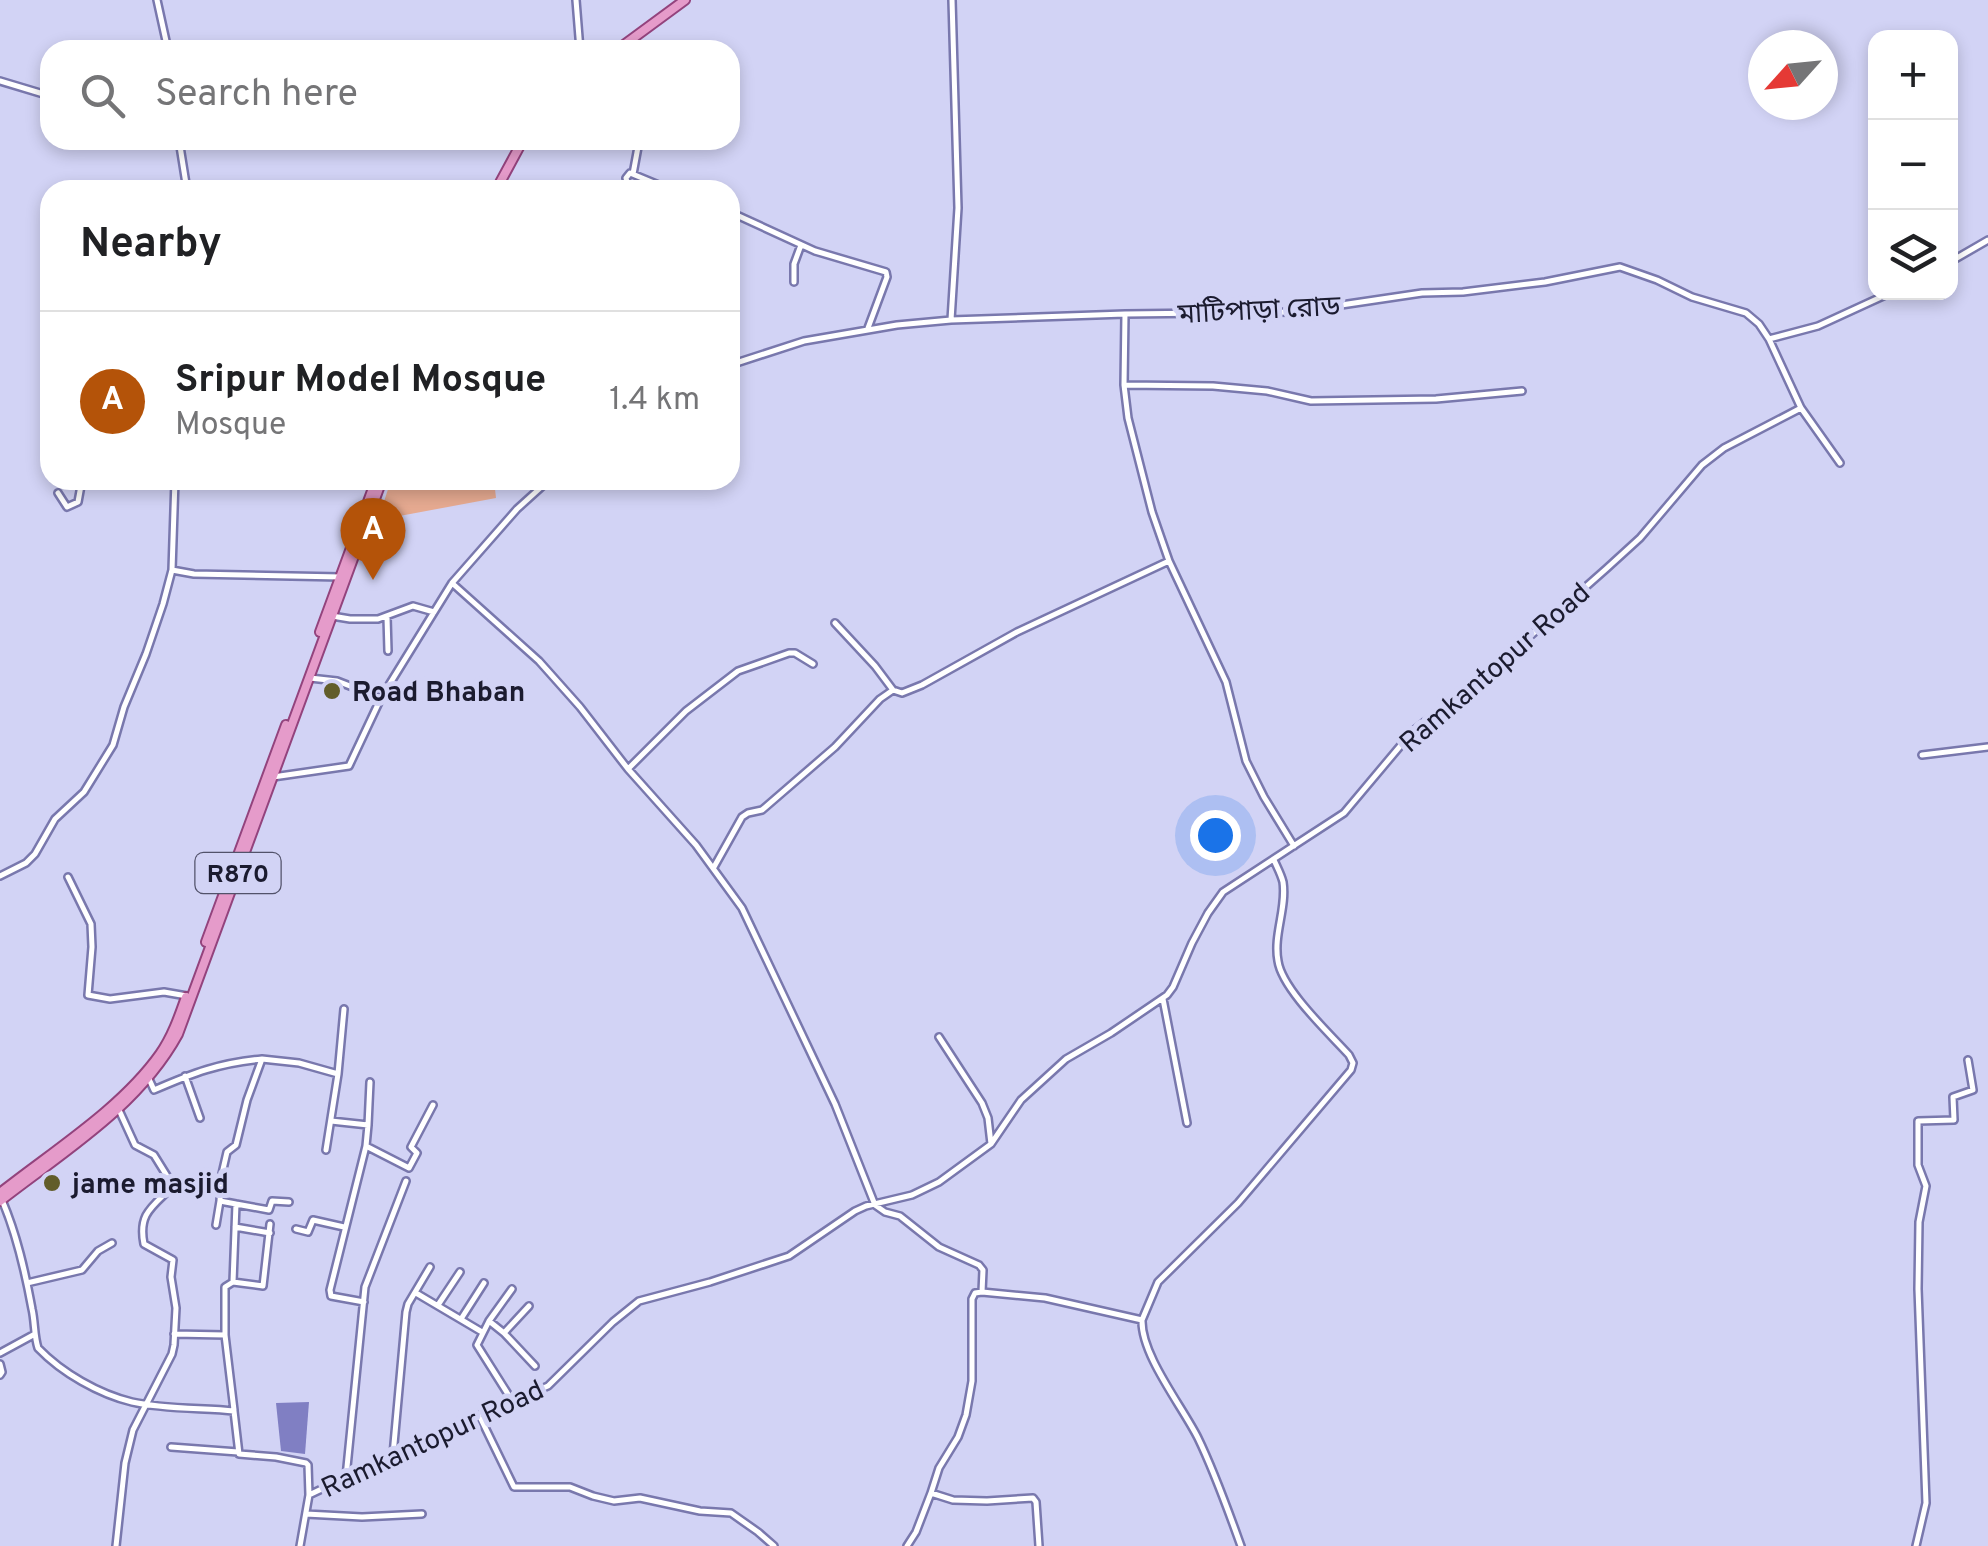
<!DOCTYPE html>
<meta charset="utf-8">
<style>
body{margin:0;font-family:Overpass,"Noto Sans Bengali",sans-serif;background:#f6f6f6;color:#202124}
.controls{position:absolute;right:30px;top:30px;display:grid;overflow:hidden;border-radius:20px;box-shadow:0 5px 15px #0003}
.controls button{width:90px;height:90px;display:grid;place-items:center;padding:0;border:0;border-bottom:2px solid #e0e0e0;background:#fff;color:#202124;font:50px sans-serif}
.compass{position:absolute;left:1748px;top:30px;width:90px;height:90px;border-radius:50%;background:#fff;box-shadow:0 5px 15px #0003;rotate:243deg}
.you{position:absolute;left:1215px;top:835px;width:35px;height:35px;margin:-25px;border:8px solid #fff;border-radius:50%;background:#1a73e8;box-shadow:0 0 0 15px #1a73e833}
.badge{display:grid;place-items:center;width:65px;height:65px;border-radius:50%;background:#b45309;color:#fff;font-size:32px;font-weight:700}
.pin{position:absolute;translate:-50% -82px;filter:drop-shadow(0 2px 5px #0008)}
.pin::after{content:'';position:absolute;top:52px;width:35px;height:30px;background:inherit;clip-path:polygon(0 0,100% 0,50% 100%)}
.list{margin:0;padding:0;list-style:none}
h2{display:flex;justify-content:space-between;align-items:center;height:130px;margin:0;padding:0 40px;font-size:42px}
h2 small{font-size:32px;font-weight:400;color:#757577}
.list li{display:grid;grid-template-columns:65px 1fr auto;gap:30px;align-items:center;box-sizing:border-box;height:180px;padding:0 40px;border-top:2px solid #e0e0e0}
.list b{display:block;font-size:38px;white-space:nowrap}
.list p{margin:0;font-size:32px;white-space:nowrap;color:#757577}
.list em{font-size:32px;font-style:normal;color:#757577}
.icon{flex:none;width:55px;height:55px;fill:none;stroke:currentColor;stroke-width:2;stroke-linecap:round;stroke-linejoin:round}
.map{position:relative;flex:none;width:1988px;height:1546px;overflow:hidden}
.search{position:absolute;background:#fff;box-shadow:0 5px 15px #0003;left:40px;top:40px;width:700px;height:110px;display:flex;align-items:center;gap:25px;box-sizing:border-box;padding:0 35px;border-radius:30px;color:#757577;font-size:38px}
.panel{position:absolute;background:#fff;box-shadow:0 5px 15px #0003;left:40px;top:180px;width:700px;height:310px;border-radius:30px}
.map>svg:first-child{display:block}
.green{fill:#e6aa91}
.water{fill:#807fc3}
.lines{fill:none;stroke-linecap:round;stroke-linejoin:round}
.minor-casing{stroke:#7978ad;stroke-width:10}
.major-casing{stroke:#93437d;stroke-width:12}
.minor{stroke:#fff;stroke-width:5}
.major{stroke:#e59bca;stroke-width:8}
.poi-dot{fill:#625d2a;stroke:#d2d3f5;stroke-width:4}
.labels{text-anchor:middle;stroke-width:10;stroke-linejoin:round;paint-order:stroke}
.shield{fill:#d2d3f5;stroke:#52526a;stroke-width:2.5}
.shield-label{font-size:25px;font-weight:bold;fill:#1b1b2f}
.street-label{font-size:28px;fill:#1b1b2f;stroke:#d2d3f5}
.poi-label{font-size:28px;font-weight:bold;fill:#1b1b2f;stroke:#d2d3f5;text-anchor:start}
</style>
<div class="map">
<svg width="1988" height="1546" viewBox="0 0 1988 1546">
<rect width="100%" height="100%" fill="#d2d3f5"/>
<!-- green -->
<path class="green" d="M391,480H494L496,498L378,520Z"/>
<!-- water -->
<path class="water" d="M309,1402L305,1454L281,1451L276,1403Z"/>
<g class="lines">
<defs>
<path id="minor" d="M157,0L168,50
M576,0L580,50
M0,81L50,96
M179,140L187,190
M633,174L638,147
M629,190L626,178L630,173L671,190
M730,212L815,251L886,272L887,277L868,328
M1950,262L1988,240
M794,282V264L801,245
M1125,314L1124,385L1128,418L1152,512L1169,561L1226,682L1246,761L1264,797L1294,846
M951,320L958,208L952,0
M1769,339L1818,326L1892,292
M730,365L804,341L897,325L951,320L1125,314L1294,312L1422,293L1463,292L1545,282L1620,267L1657,280L1692,297L1746,313L1759,324L1769,339L1801,408L1840,463
M1124,385L1213,386L1267,391L1311,401L1436,399L1522,391
M58,493L67,507L78,502L82,480
M172,570L194,574L341,577
M452,583L539,661L580,707L628,769L696,845L742,908L835,1104L875,1205L885,1212L900,1216L939,1247L979,1265L983,1270L982,1292L1045,1298L1142,1320C1141,1355 1182,1406 1198,1438C1215,1473 1228,1510 1241,1546
M332,616L350,619H378L413,606L434,612
M387,617L388,651
M835,623L875,666L893,690L902,693L922,685L1017,632L1169,561
M310,678L337,681L381,698L452,583L517,509L549,480
M1922,755L1988,747
M628,769L686,711L738,671L789,653H795L813,664
M273,777L349,766L381,698
M714,867L742,817L748,813L762,810L835,747L880,699L893,690
M0,876L26,863L35,854L55,819L84,792L113,745L124,707L146,654L163,604L172,570L175,480
M68,877L91,924L92,947L88,995L110,999L164,992L187,996
M1163,999L1187,1123
M939,1037L982,1103L988,1118L991,1144
M262,1059L299,1063L338,1074
M185,1076L200,1118
M149,1079L154,1090C193,1073 219,1063 262,1059L247,1100L236,1145L227,1152L221,1178L220,1201L236,1204L233,1282L225,1287V1335L234,1410
M331,1121L368,1125L370,1082
M366,1146L409,1168L417,1153L411,1147L433,1105
M326,1150L338,1074L344,1009
M2,1200C17,1235 25,1271 32,1309C35,1322 34,1336 38,1348C62,1373 99,1394 132,1402C162,1409 203,1408 234,1411L239,1454L276,1457L306,1463L308,1465L309,1495L300,1546
M236,1204L269,1210L272,1201L289,1202
M216,1225L220,1201
M235,1227L270,1233
M296,1229L308,1232L313,1220L344,1227
M233,1282L263,1286L270,1224
M27,1283L82,1270L98,1251L112,1243
M512,1289L489,1321L477,1345L513,1402
M416,1293L482,1332
M364,1302L331,1296L330,1290L366,1146L368,1125
M438,1305L460,1272
M461,1319L484,1283
M1142,1320L1158,1282L1238,1203L1351,1070L1353,1063L1349,1055C1329,1033 1282,989 1278,961C1273,935 1287,908 1283,882C1281,874 1277,867 1274,860
M489,1321L504,1333L535,1366
M504,1333L529,1306
M174,1334L225,1335
M0,1353L35,1334
M0,1364L2,1372L0,1375
M479,1415L514,1487H570L593,1496L614,1501L640,1498L700,1511L731,1513L758,1532L774,1546
M171,1447L238,1452
M393,1455L406,1312L408,1304L430,1267
M346,1477L365,1287L406,1181
M931,1493L939,1468L958,1437L966,1415L972,1381V1299L975,1293L982,1292
M309,1495L393,1455L456,1429L479,1415L548,1386L613,1322L639,1301L710,1282L789,1256L855,1211L866,1206L912,1195L939,1182L991,1144L1021,1100L1066,1059L1111,1033L1167,995L1173,987L1192,943L1208,913L1223,892L1344,813L1412,732L1503,660L1606,569L1640,538L1702,465L1724,448L1801,408
M306,1514L362,1517L422,1514
M116,1546L125,1463L133,1430L172,1354L174,1345L176,1308L171,1277L173,1260L144,1244C138,1214 152,1207 171,1188L172,1184L154,1155L135,1145L119,1110
M907,1546L916,1532L931,1493L953,1500L987,1501L1033,1498L1036,1502L1039,1546
M1916,1546L1926,1503L1918,1289L1919,1222L1926,1186L1918,1165V1121L1954,1120L1953,1097L1973,1090L1968,1060"/>
<path id="major" d="M617,50L685,0
M496,190L523,140
M320,632L376,480
M206,942L286,725
M0,1193C53,1151 121,1109 160,1054C172,1037 179,1017 186,997
M0,1201C64,1151 138,1107 178,1034L382,480"/>
</defs>
<!-- minor casing -->
<use href="#minor" class="minor-casing"/>
<!-- major casing -->
<use href="#major" class="major-casing"/>
<!-- minor -->
<use href="#minor" class="minor"/>
<!-- major -->
<use href="#major" class="major"/>
</g>
<!-- markers -->
<g class="poi-dot">
<circle cx="332" cy="691" r="10"/>
<circle cx="52" cy="1183" r="10"/>
</g>
<g class="labels">
<!-- shield labels -->
<rect class="shield" x="195.5" y="853" width="85" height="40" rx="8"/>
<g class="shield-label">
<text x="238" y="882">R870</text>
</g>
<!-- street labels -->
<g class="street-label">
<text transform="translate(1259 309) rotate(-3)" y="10">মাটিপাড়া রোড</text>
<text transform="translate(1494 667) rotate(-41)" y="10">Ramkantopur Road</text>
<text transform="translate(432 1438) rotate(-25)" y="10">Ramkantopur Road</text>
</g>
<!-- poi labels -->
<g class="poi-label">
<text x="352" y="701">Road Bhaban</text>
<text x="72" y="1193">jame masjid</text>
</g>
</g>
</svg>
<div class="controls">
<button>+</button>
<button>−</button>
<button><svg class="icon" aria-label="layers" viewBox="0 0 24 24"><path d="M12 4l9 5-9 5-9-5zM3 14l9 5 9-5"/></svg></button>
</div>
<svg class="compass" viewBox="-18 -18 36 36"><path d="M0-13l5 13h-10z" fill="#e53935"/><path d="M0 13l5-13h-10z" fill="#757577"/></svg>
<div class="you"></div>
<div class="pin badge" style="left:373px;top:580px">A</div>
<div class="search"><svg class="icon" aria-label="search" viewBox="0 0 24 24"><circle cx="10" cy="10" r="6"/><path d="M15 15l6 6"/></svg>Search here</div>
<section class="panel">
<h2>Nearby<small></small></h2>
<ul class="list">
<li><span class="badge">A</span><div><b>Sripur Model Mosque</b><p>Mosque</p></div><em>1.4 km</em></li>
</ul>
</section>
</div>
